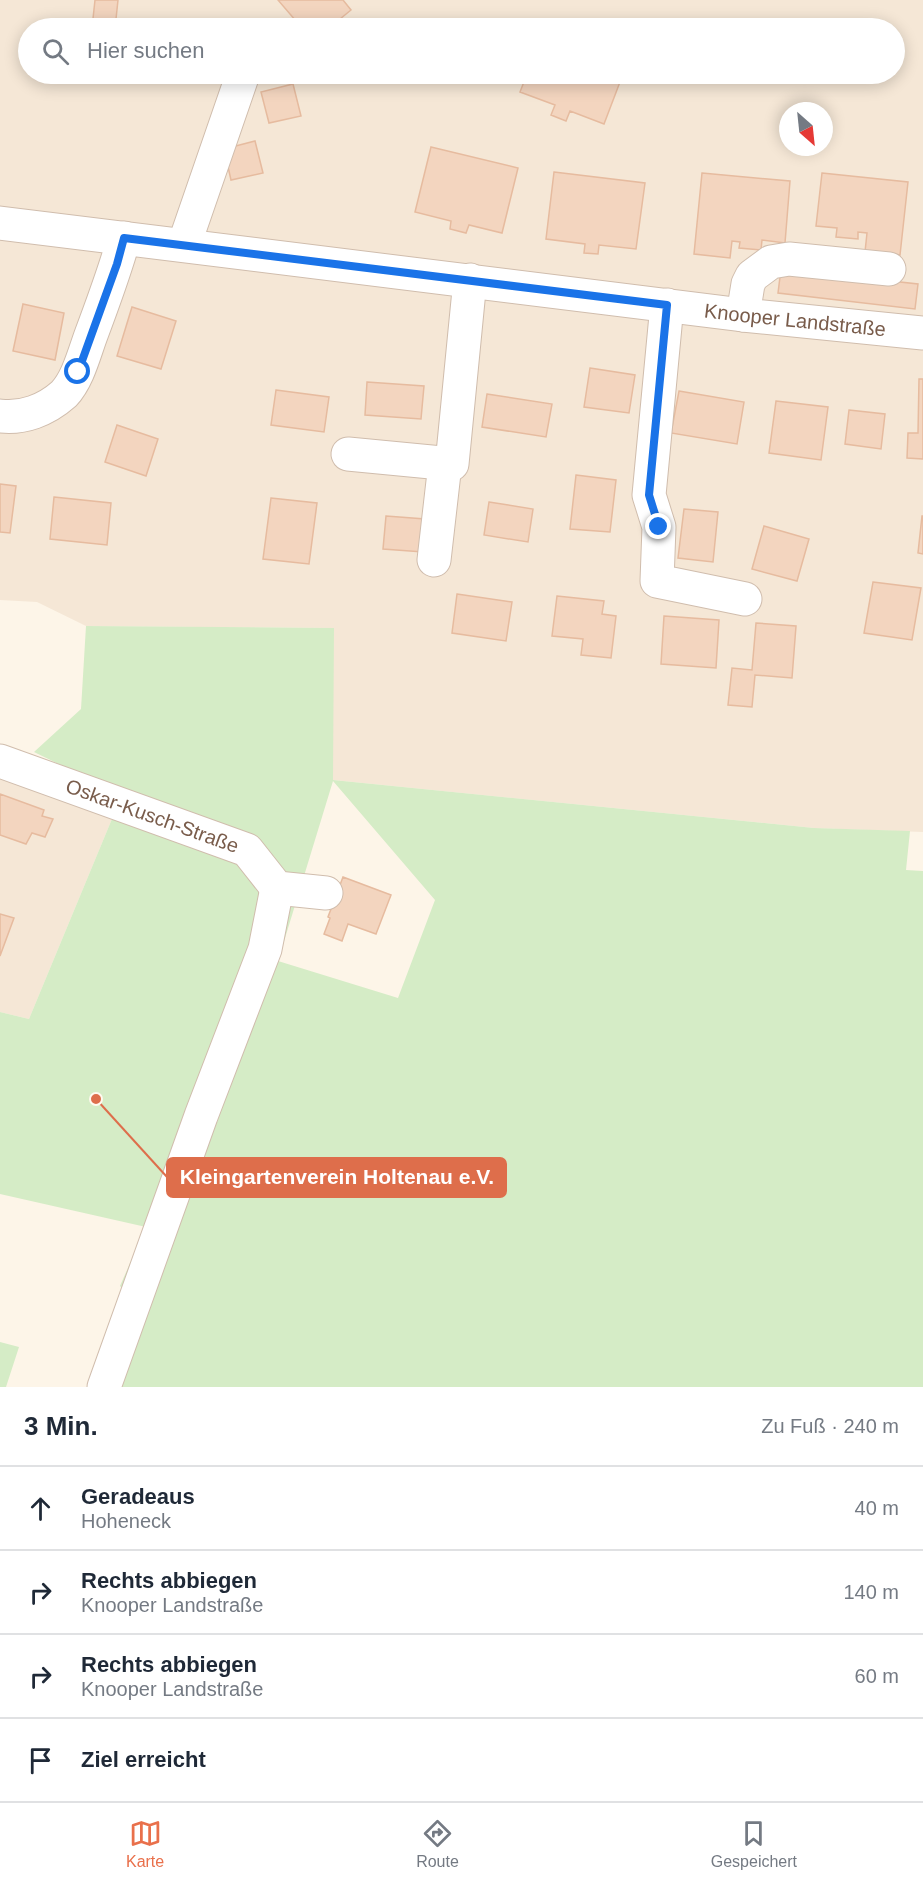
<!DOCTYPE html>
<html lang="de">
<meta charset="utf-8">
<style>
body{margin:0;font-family:Arial,sans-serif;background:#f2f2f3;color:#1f2937}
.compass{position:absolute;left:779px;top:102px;width:54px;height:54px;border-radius:50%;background:#fff;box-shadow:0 3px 15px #0003;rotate:153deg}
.stop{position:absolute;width:18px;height:18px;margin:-14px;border:4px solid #1a73e8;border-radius:50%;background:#fff}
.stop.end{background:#1a73e8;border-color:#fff;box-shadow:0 2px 6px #0008}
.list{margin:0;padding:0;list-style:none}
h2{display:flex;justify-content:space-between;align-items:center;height:78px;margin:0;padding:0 24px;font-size:26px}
h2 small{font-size:20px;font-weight:400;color:#747a83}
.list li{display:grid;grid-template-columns:39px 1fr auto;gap:18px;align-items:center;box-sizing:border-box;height:84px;padding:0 24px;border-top:2px solid #e0e1e3}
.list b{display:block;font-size:22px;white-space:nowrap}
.list p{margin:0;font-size:20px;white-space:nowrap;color:#747a83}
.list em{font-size:20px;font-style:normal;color:#747a83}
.icon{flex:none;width:33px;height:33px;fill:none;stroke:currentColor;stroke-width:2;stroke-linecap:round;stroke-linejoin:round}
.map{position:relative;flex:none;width:923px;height:1387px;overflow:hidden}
.search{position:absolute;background:#fff;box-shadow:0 3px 15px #0003;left:18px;right:18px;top:18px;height:66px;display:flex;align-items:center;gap:15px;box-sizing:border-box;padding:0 21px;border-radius:33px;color:#747a83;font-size:22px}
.sheet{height:414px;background:#fff}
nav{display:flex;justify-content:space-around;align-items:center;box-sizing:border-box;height:84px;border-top:2px solid #e0e1e3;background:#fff;font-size:16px;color:#747a83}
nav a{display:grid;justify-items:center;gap:3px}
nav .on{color:#e9704b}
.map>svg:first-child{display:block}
.residential{fill:#f5e7d6;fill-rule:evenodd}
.green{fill:#d5ecc6;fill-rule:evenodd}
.building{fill:#f3d5bf;stroke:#e6bb9f;stroke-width:1.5}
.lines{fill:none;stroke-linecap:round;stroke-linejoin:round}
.minor-casing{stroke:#d0bdad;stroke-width:35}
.minor{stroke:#fff;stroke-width:33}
.route{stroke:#1a73e8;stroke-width:8}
.labels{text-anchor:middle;stroke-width:4.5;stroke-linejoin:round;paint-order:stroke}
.street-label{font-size:20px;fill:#795c4b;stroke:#fff9ef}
.leader{fill:none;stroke:#de6e4b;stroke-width:2}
.callout-dot{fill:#de6e4b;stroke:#fff9ef;stroke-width:2}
.callout{fill:#de6e4b;stroke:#de6e4b;stroke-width:2}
.callout-label{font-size:21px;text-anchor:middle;font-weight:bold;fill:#fff}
</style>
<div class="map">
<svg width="923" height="1387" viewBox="0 0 923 1387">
<rect width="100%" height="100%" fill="#fdf5e8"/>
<!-- residential -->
<path class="residential" d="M0,0H923V832L814,828L333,780V628L86,626L37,602L0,600ZM28,28H894V74H28ZM788,111H824V147H788Z
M0,774L114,814L29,1019L0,1012Z"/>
<!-- green -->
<path class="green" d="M86,626L334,628L333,780L814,828L910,831L906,870L923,871V1387H120L147,1314L120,1286L146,1227L0,1194V1012L29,1019L114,814L110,789L34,752L81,709ZM333,781L435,900L398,998L278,961Z
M0,1342L19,1347L6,1387H0Z"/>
<!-- building -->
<path class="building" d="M95,0H118L116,19L151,22V28H92Z
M278,0H343L351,10L329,28H302Z
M527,74H623L604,124L570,111L566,121L551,115L555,105L520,92Z
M293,84L301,116L269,123L261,92Z
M255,141L263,173L231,180L224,149Z
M431,147L518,168L502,233L469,225L466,233L450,229L451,221L415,212Z
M554,172L645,183L636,249L599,245L598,254L584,253L585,244L546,239Z
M702,173L790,181L785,243L762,240L761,250L739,248L740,242L732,241L730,258L694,254Z
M822,173L908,182L900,255L865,252L867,233L858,232V239L836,237L837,228L816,226Z
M781,269L918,284L915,309L778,293Z
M23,304L64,313L55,360L13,351Z
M132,307L176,321L161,369L117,356Z
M590,368L635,375L629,413L584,407Z
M919,379H923V459L907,458L908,433H918Z
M367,382L424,386L421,419L365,415Z
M276,390L329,397L324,432L271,425Z
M679,391L744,402L737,444L671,433Z
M487,394L552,404L546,437L482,427Z
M776,401L828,407L821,460L769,453Z
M849,410L885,414L881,449L845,444Z
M117,425L158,439L146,476L105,462Z
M576,475L616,480L610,532L570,529Z
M0,484L16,486L10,533L0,532Z
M54,497L111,503L107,545L50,539Z
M271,498L317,503L309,564L263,559Z
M489,502L533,509L528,542L484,535Z
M684,509L718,512L713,562L678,558Z
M386,516L425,519L423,552L383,549Z
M922,516H923V554L918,553Z
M764,526L809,539L797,581L752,569Z
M873,582L921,588L912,640L864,633Z
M457,594L512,602L506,641L452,633Z
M557,596L604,601L602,614L616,616L611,658L581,655L583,639L552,636Z
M664,616L719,620L716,668L661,664Z
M756,623L796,626L792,678L755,675L752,707L728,705L732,668L752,670Z
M0,794L44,810L42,816L53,819L45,837L32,833L26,844L0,835Z
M343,877L391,895L376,934L348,924L342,941L324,934L330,918L328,917Z
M0,914L14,918L0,956Z"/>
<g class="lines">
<defs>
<g id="minor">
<path id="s1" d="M0,223L743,315L923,333"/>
<path d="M184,245L243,74"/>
<path d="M667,305L649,495L659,527L657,581L745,599"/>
<path d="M743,315L748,284L752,276L771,262L789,259L889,269"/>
<path d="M0,416C23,419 46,410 64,394C78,379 84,354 91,335C103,303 115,271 124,238"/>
<path d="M348,454L452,464L470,280"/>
<path d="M434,560L445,464"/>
<path id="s2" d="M0,761L247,850L277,888L326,893"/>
<path d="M104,1387L201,1116L265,949L277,888"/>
</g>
</defs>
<!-- minor casing -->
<use href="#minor" class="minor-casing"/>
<!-- minor -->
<use href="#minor" class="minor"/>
</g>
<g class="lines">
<!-- route -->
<path class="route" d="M78,372L117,264L124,238L667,305L649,495L659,527"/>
</g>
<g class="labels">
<!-- street labels -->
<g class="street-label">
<text dy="7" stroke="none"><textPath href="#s1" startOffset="801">Knooper Landstraße</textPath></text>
<text dy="7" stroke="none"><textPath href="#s2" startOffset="162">Oskar-Kusch-Straße</textPath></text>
</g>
</g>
<!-- callouts -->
<path class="leader" d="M96 1099L167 1177"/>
<circle class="callout-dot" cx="96" cy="1099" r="6"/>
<rect class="callout" x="167" y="1158" width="339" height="39" rx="6"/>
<g class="callout-label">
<text x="337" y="1184">Kleingartenverein Holtenau e.V.</text>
</g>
</svg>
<svg class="compass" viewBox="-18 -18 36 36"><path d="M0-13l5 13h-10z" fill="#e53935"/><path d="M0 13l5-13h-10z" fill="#747a83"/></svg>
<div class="stop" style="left:78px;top:372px"></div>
<div class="stop end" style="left:659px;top:527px"></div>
<div class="search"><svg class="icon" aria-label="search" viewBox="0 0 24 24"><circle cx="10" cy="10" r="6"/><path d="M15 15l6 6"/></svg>Hier suchen</div>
</div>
<section class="sheet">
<h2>3 Min.<small>Zu Fuß · 240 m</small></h2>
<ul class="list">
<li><svg class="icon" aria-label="ahead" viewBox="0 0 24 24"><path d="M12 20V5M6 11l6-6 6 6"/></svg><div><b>Geradeaus</b><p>Hoheneck</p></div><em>40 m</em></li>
<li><svg class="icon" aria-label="right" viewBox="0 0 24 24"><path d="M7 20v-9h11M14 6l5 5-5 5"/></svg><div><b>Rechts abbiegen</b><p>Knooper Landstraße</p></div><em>140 m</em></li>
<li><svg class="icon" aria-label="right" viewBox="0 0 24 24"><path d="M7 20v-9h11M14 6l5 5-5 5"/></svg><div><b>Rechts abbiegen</b><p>Knooper Landstraße</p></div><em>60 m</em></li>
<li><svg class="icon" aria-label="arrive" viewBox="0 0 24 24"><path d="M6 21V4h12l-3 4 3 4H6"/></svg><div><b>Ziel erreicht</b></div></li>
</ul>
</section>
<nav>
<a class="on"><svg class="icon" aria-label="map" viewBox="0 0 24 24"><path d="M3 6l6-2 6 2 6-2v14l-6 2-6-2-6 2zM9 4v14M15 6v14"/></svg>Karte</a>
<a><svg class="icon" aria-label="directions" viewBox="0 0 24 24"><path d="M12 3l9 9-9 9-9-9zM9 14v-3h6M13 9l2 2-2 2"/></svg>Route</a>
<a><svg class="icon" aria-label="saved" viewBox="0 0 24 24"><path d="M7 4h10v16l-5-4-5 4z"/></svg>Gespeichert</a>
</nav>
